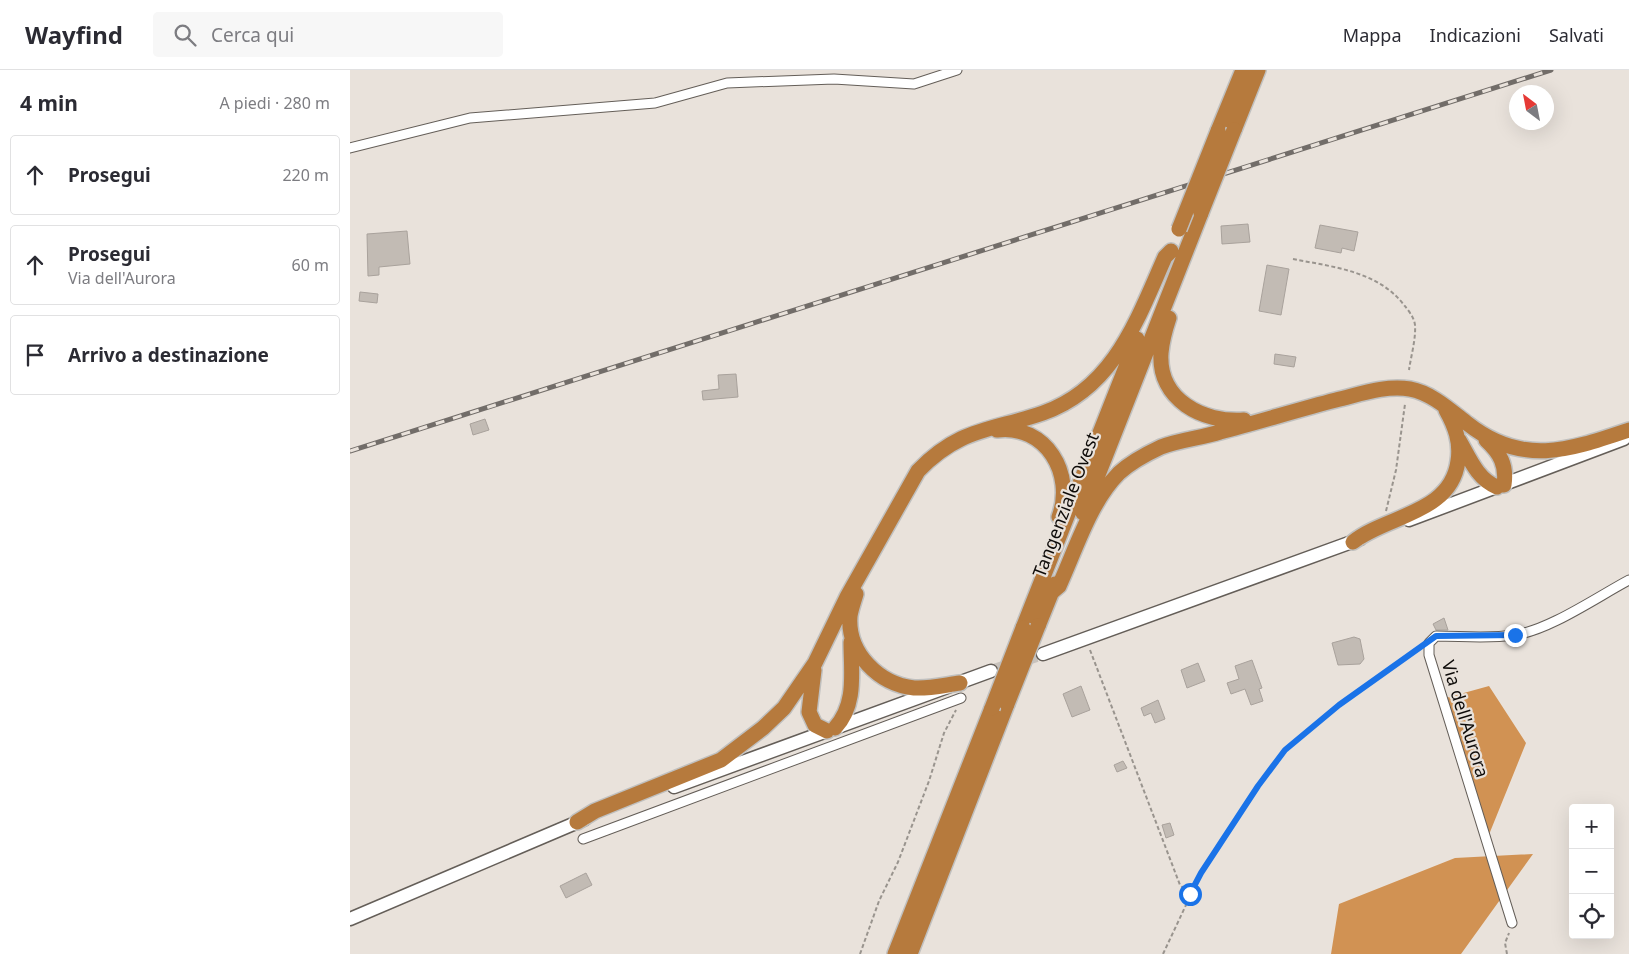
<!DOCTYPE html>
<html lang="it">
<meta charset="utf-8">
<style>
body{margin:0;font-family:"Noto Sans",sans-serif;background:#f7f7f7;color:#2b2b33}
.controls{position:absolute;right:15px;bottom:15px;display:grid;overflow:hidden;border-radius:5px;box-shadow:0 5px 20px #0002}
.controls button{width:45px;height:45px;display:grid;place-items:center;padding:0;border:0;border-bottom:1px solid #e1e1e2;background:#fff;color:#2b2b33;font:25px sans-serif}
.compass{position:absolute;left:1159px;top:15px;width:45px;height:45px;border-radius:50%;background:#fff;box-shadow:0 5px 20px #0002;rotate:328deg}
.stop{position:absolute;width:15px;height:15px;margin:-11px;border:4px solid #1a73e8;border-radius:50%;background:#fff}
.stop.end{background:#1a73e8;border-color:#fff;box-shadow:0 1px 5px #0008}
.list{margin:0;padding:0;list-style:none}
h2{display:flex;justify-content:space-between;align-items:center;height:65px;margin:0;padding:0 20px;font-size:21px}
h2 small{font-size:16px;font-weight:400;color:#7c7c81}
.list li{display:grid;grid-template-columns:32px 1fr auto;gap:15px;align-items:center;box-sizing:border-box;height:80px;margin:0 10px 10px;padding:0 10px;border:1px solid #e1e1e2;border-radius:5px}
.list b{display:block;font-size:19px;white-space:nowrap}
.list p{margin:0;font-size:16px;white-space:nowrap;color:#7c7c81}
.list em{font-size:16px;font-style:normal;color:#7c7c81}
.icon{flex:none;width:28px;height:28px;fill:none;stroke:currentColor;stroke-width:2;stroke-linecap:round;stroke-linejoin:round}
.map{position:relative;flex:none;width:1279px;height:884px;overflow:hidden}
header{display:flex;align-items:center;gap:30px;box-sizing:border-box;height:70px;padding:0 25px;background:#fff;border-bottom:1px solid #e1e1e2}
header strong{font-size:24px}
nav{display:flex;gap:28px;margin-inline-start:auto;font-size:18px}
.search{width:350px;height:45px;background:#f7f7f7;display:flex;align-items:center;gap:12px;box-sizing:border-box;padding:0 18px;border-radius:5px;color:#7c7c81;font-size:19px}
main{display:flex}
aside{flex:1;background:#fff}
.map>svg:first-child{display:block}
.forest{fill:#d19253}
.building{fill:#c2bbb4;stroke:#a9a29c}
.lines{fill:none;stroke-linecap:round;stroke-linejoin:round}
.secondary-tunnel{stroke:#c8c2bc;stroke-width:12;stroke-dasharray:12 6;stroke-linecap:butt}
.street-casing{stroke:#645e58;stroke-width:11}
.secondary-casing{stroke:#645e58;stroke-width:15}
.highway-casing{stroke:#c0c0bf;stroke-width:18}
.path{stroke:#99948e;stroke-width:2;stroke-dasharray:4 2.5;stroke-linecap:butt}
.street{stroke:#fff;stroke-width:9}
.secondary{stroke:#fff;stroke-width:12}
.highway{stroke:#b67a3d;stroke-width:15}
.rail-casing{stroke:#726d69;stroke-width:5}
.rail{stroke:#e9e2db;stroke-width:3;stroke-dasharray:9;stroke-linecap:butt}
.highway-bridge-casing{stroke:#c0c0bf;stroke-width:18;stroke-linecap:butt}
.highway-bridge{stroke:#b67a3d;stroke-width:15}
.route{stroke:#1a73e8;stroke-width:6}
.labels{text-anchor:middle;stroke-width:4.5;stroke-linejoin:round;paint-order:stroke}
.street-label{font-size:18px;fill:#0e0b09;stroke:#e9e2db}
</style>
<header>
<strong>Wayfind</strong>
<div class="search"><svg class="icon" aria-label="search" viewBox="0 0 24 24"><circle cx="10" cy="10" r="6"/><path d="M15 15l6 6"/></svg>Cerca qui</div>
<nav><a>Mappa</a><a>Indicazioni</a><a>Salvati</a></nav>
</header>
<main>
<aside>
<h2>4 min<small>A piedi · 280 m</small></h2>
<ul class="list">
<li><svg class="icon" aria-label="ahead" viewBox="0 0 24 24"><path d="M12 20V5M6 11l6-6 6 6"/></svg><div><b>Prosegui</b></div><em>220 m</em></li>
<li><svg class="icon" aria-label="ahead" viewBox="0 0 24 24"><path d="M12 20V5M6 11l6-6 6 6"/></svg><div><b>Prosegui</b><p>Via dell'Aurora</p></div><em>60 m</em></li>
<li><svg class="icon" aria-label="arrive" viewBox="0 0 24 24"><path d="M6 21V4h12l-3 4 3 4H6"/></svg><div><b>Arrivo a destinazione</b></div></li>
</ul>
</aside>
<div class="map">
<svg width="1279" height="884" viewBox="0 0 1279 884">
<rect width="100%" height="100%" fill="#e9e2db"/>
<!-- forest -->
<path class="forest" d="M1139,616L1176,673L1136,772L1092,629Z
M1183,784L1111,884H981L989,834L1105,788Z"/>
<!-- building -->
<path class="building" d="M898,154L900,172L872,174L871,156Z
M970,155L1008,162L1004,181L992,178L991,183L965,178Z
M57,161L60,194L29,197V205L18,206L17,164Z
M917,195L939,199L931,245L909,241Z
M10,222L28,224L27,233L9,231Z
M925,284L946,287L944,297L924,294Z
M386,304L388,327L353,330L352,321L369,319L368,305Z
M135,349L139,360L123,365L120,354Z
M1094,548L1098,560H1086L1083,554Z
M1004,567L1010,569L1014,589L1010,594L988,595L982,573Z
M902,590L912,618L909,619L913,631L901,635L895,619L881,624L877,613L889,609L885,596Z
M848,593L855,611L837,618L831,600Z
M731,616L740,640L722,647L713,624Z
M808,630L815,649L805,653L801,643L794,646L791,638Z
M773,691L777,698L767,702L764,695Z
M820,753L824,765L816,768L812,755Z
M236,803L242,815L216,828L210,816Z"/>
<g class="lines">
<!-- secondary-tunnel -->
<path class="secondary-tunnel" d="M641,601L693,584"/>
<defs>
<path id="street" d="M0,78L120,48L305,33L377,13L484,9L564,14L607,0
M233,769L611,628
M1162,853L1079,585V573L1086,566C1112,566 1138,569 1164,565C1198,561 1247,527 1279,510"/>
<path id="secondary" d="M1059,450L1274,369
M693,584L1010,469
M324,717L641,601
M0,849L235,749"/>
<path id="highway" d="M884,60L908,0
M868,61L893,0
M819,248C815,260 812,271 811,283C808,330 853,353 894,350
M647,360C696,354 725,404 709,447
M1109,370C1119,387 1127,409 1147,417
M1136,370C1150,383 1157,395 1154,415
M733,443L851,143
M1003,472C1037,445 1101,444 1108,391C1111,372 1105,356 1096,340
M702,522L709,516C726,479 740,432 769,403C781,392 796,384 811,377C829,370 851,368 870,362C909,352 947,340 986,330C1011,324 1035,315 1060,319C1082,323 1101,341 1118,354C1173,397 1220,380 1279,360
M506,524C504,531 501,539 500,546C497,583 529,614 564,618C580,619 595,615 610,613
M688,556L705,514
M673,558L787,269
M464,600L459,642L465,655L477,661
M485,658C507,634 501,602 501,572
M227,752L245,741L371,690L413,658L434,638L465,593L497,527L568,401C609,358 641,361 693,343C764,318 787,250 815,187L821,181
M545,884L642,638
M560,884L657,634"/>
</defs>
<!-- street casing -->
<use href="#street" class="street-casing"/>
<!-- secondary casing -->
<use href="#secondary" class="secondary-casing"/>
<!-- highway casing -->
<use href="#highway" class="highway-casing"/>
<!-- path -->
<path class="path" d="M943,189C983,197 1028,201 1054,235C1058,240 1064,247 1065,255C1066,269 1061,286 1059,300
M1036,441L1046,400L1055,334
M740,580L830,815L840,824
M510,884L529,831L548,792L579,711L594,663L606,640
M813,884L851,803L908,716L935,680L989,635L1070,576
M1157,884L1155,873L1159,863"/>
<!-- street -->
<use href="#street" class="street"/>
<!-- secondary -->
<use href="#secondary" class="secondary"/>
<!-- highway -->
<use href="#highway" class="highway"/>
<defs>
<path id="rail" d="M0,381L1201,0"/>
</defs>
<!-- rail casing -->
<use href="#rail" class="rail-casing"/>
<!-- rail -->
<use href="#rail" class="rail"/>
<defs>
<path id="highway-bridge" d="M851,143L884,60
M829,159L868,61
M657,634L688,556
M642,638L673,558"/>
</defs>
<!-- highway-bridge casing -->
<use href="#highway-bridge" class="highway-bridge-casing"/>
<!-- highway-bridge -->
<use href="#highway-bridge" class="highway-bridge"/>
</g>
<g class="lines">
<!-- route -->
<path class="route" d="M840,824L851,803L908,716L935,680L989,635L1086,566L1165,565"/>
</g>
<g class="labels">
<!-- street labels -->
<g class="street-label">
<text transform="translate(716 435) rotate(-69)" y="6">Tangenziale Ovest</text>
<text transform="translate(1115 649) rotate(73)" y="6">Via dell'Aurora</text>
</g>
</g>
</svg>
<div class="controls">
<button>+</button>
<button>−</button>
<button><svg class="icon" aria-label="locate" viewBox="0 0 24 24"><circle cx="12" cy="12" r="6"/><path d="M12 2v4M12 18v4M2 12h4M18 12h4"/></svg></button>
</div>
<svg class="compass" viewBox="-18 -18 36 36"><path d="M0-13l5 13h-10z" fill="#e53935"/><path d="M0 13l5-13h-10z" fill="#7c7c81"/></svg>
<div class="stop" style="left:840px;top:824px"></div>
<div class="stop end" style="left:1165px;top:565px"></div>
</div>
</main>
